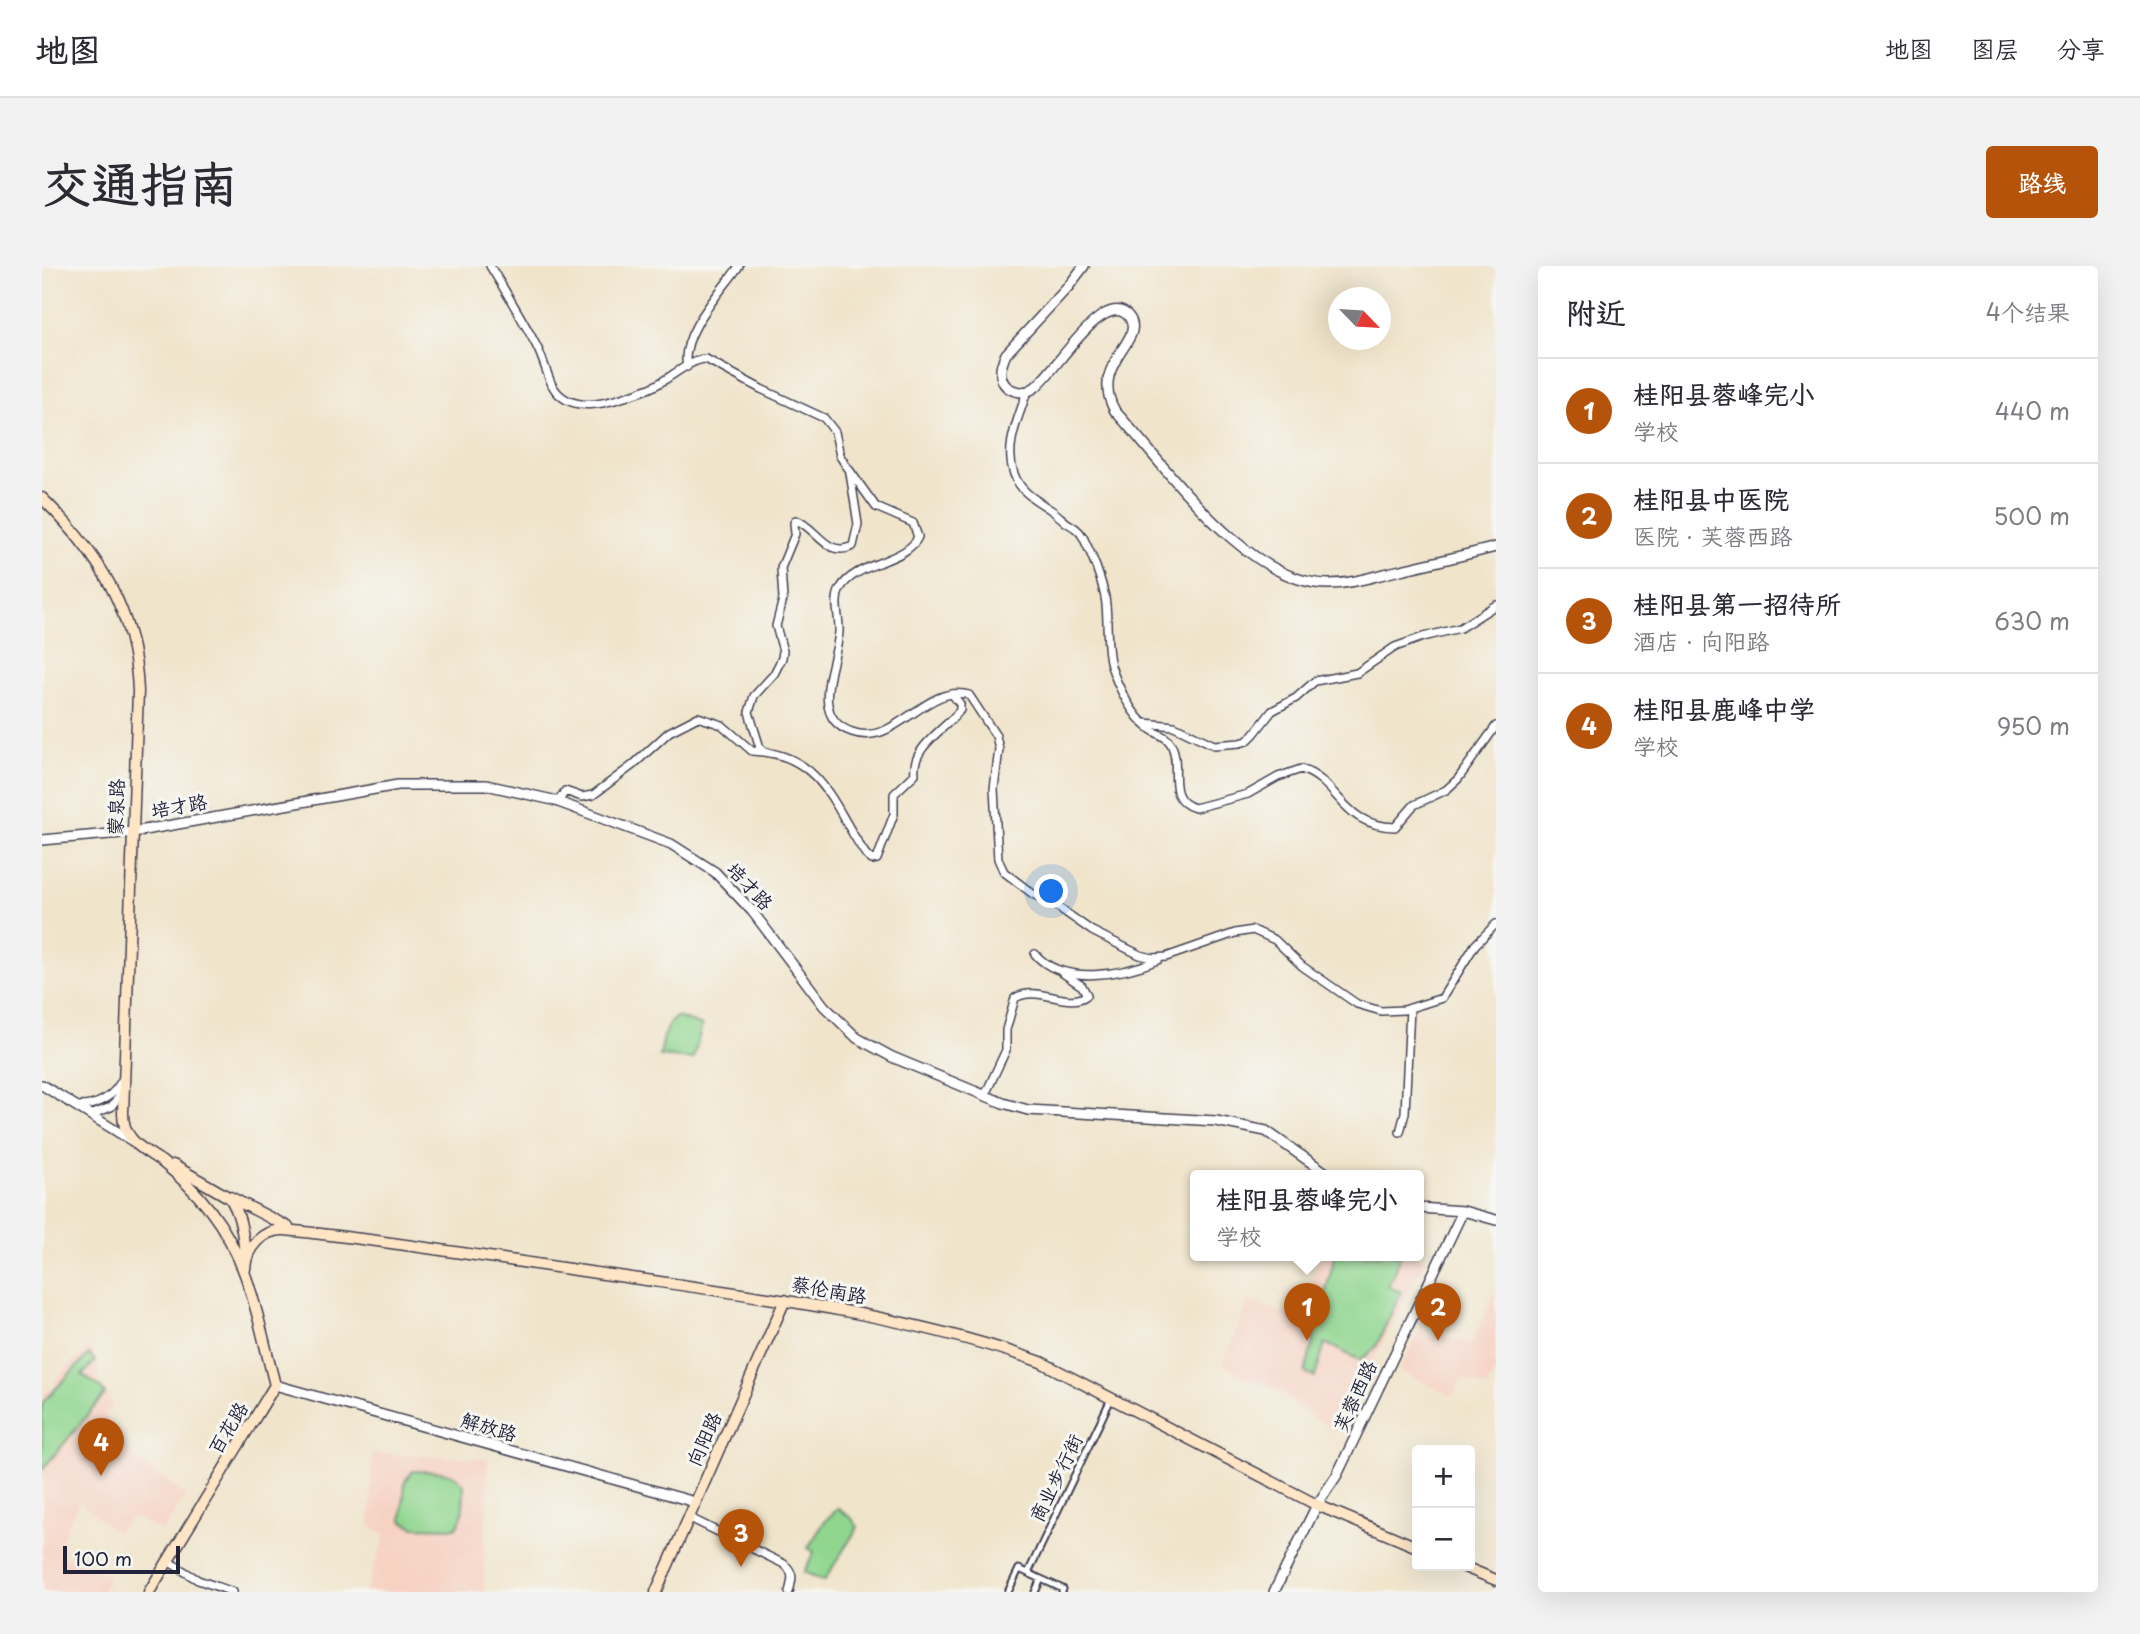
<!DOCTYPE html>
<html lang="zh">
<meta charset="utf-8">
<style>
body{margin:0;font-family:"Playpen Sans","LXGW WenKai TC",sans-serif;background:#f2f2f3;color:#2b2b33}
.controls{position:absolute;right:21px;bottom:21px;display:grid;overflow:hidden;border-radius:7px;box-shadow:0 7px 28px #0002}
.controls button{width:63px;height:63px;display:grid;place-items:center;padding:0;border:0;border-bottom:2px solid #e1e1e2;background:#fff;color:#2b2b33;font:35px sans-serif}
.compass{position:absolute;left:1286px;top:21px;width:63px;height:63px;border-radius:50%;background:#fff;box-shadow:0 7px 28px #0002;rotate:115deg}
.scale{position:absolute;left:21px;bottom:18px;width:117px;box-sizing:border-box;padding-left:7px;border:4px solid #22223b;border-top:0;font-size:19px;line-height:24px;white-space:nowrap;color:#22223b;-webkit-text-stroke:5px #f6f6f2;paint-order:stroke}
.you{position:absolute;left:1010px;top:626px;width:24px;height:24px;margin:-18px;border:5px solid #fff;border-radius:50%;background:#1a73e8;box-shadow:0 0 0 10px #1a73e833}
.badge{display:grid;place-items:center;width:46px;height:46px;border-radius:50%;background:#b45309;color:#fff;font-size:23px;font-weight:700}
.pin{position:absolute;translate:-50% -58px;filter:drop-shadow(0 2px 4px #0008)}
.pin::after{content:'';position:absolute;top:37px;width:24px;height:21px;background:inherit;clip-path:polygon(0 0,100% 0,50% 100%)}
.popup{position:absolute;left:1148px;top:904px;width:234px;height:91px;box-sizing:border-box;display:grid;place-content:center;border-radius:7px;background:#fff;filter:drop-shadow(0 2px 5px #0005);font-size:23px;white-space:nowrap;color:#7c7c81}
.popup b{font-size:26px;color:#2b2b33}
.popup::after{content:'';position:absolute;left:50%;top:100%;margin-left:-14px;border:14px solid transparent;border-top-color:#fff}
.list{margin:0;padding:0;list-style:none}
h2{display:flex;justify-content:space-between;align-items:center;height:91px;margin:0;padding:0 28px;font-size:30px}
h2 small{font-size:23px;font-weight:400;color:#7c7c81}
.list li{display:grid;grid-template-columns:46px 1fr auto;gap:21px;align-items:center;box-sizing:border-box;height:105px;padding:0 28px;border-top:2px solid #e1e1e2}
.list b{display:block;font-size:26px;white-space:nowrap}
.list p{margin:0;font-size:23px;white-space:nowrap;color:#7c7c81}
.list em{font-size:23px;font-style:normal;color:#7c7c81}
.map{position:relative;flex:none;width:1454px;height:1326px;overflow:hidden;border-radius:7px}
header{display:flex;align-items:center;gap:42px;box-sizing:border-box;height:98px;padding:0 35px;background:#fff;border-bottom:2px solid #e1e1e2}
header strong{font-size:33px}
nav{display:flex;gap:38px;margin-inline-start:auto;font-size:24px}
.intro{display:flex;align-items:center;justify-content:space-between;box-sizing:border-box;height:168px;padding:0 42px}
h1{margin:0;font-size:49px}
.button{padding:18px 32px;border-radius:7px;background:#b45309;color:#fff;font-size:24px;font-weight:700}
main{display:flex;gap:42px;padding:0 42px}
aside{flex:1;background:#fff;border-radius:7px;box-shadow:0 7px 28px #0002}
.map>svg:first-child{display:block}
.built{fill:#f6d2c3}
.green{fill:#90d68f;stroke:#597c65;stroke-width:2}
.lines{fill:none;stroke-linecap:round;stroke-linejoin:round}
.pedestrian-casing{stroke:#413f51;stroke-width:9}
.minor-casing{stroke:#413f51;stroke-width:10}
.tertiary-casing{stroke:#413f51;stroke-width:12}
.secondary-casing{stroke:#413f51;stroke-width:13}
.pedestrian{stroke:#fff;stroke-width:5}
.minor{stroke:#fff;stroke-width:7}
.tertiary{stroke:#fff;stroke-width:9}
.secondary{stroke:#fde5c5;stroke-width:10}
.labels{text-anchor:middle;stroke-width:6;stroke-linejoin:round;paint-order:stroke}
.street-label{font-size:19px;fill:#22223b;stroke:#f6f6f2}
</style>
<header>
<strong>地图</strong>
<nav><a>地图</a><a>图层</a><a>分享</a></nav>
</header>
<div class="intro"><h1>交通指南</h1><a class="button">路线</a></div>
<main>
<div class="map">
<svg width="1454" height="1326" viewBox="0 0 1454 1326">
<rect width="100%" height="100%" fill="#f6f6f2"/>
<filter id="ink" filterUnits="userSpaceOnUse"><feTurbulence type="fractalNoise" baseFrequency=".0143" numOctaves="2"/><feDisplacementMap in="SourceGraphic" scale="14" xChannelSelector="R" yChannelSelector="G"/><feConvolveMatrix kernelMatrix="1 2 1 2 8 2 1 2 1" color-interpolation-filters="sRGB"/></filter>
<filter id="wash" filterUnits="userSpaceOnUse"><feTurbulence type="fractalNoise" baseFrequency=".00686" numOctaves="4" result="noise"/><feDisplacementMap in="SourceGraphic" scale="28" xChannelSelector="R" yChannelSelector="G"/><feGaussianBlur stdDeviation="1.57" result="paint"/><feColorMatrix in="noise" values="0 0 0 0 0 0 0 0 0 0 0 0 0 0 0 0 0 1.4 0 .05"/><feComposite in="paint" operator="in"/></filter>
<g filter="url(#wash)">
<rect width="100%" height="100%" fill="#f0e4cb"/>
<!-- built -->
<path class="built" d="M1277,989H1376L1384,993L1323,1111L1327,1114L1304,1159L1301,1158L1297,1165L1274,1154L1238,1125L1207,1113L1180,1097L1207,1034L1259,1053Z
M1454,1024V1107H1452L1445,1121L1419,1113L1411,1130L1358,1105L1378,1063L1391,1070L1402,1068L1429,1079Z
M47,1079L55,1095L57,1116L70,1138L63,1149L91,1191L144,1229L121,1265L90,1251L74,1267L37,1235L15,1287L67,1310L60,1326H0V1128L14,1121L13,1114Z
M330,1187L446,1193L442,1326H323L344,1268L328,1260Z"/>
<!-- green -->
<path class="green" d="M635,751L660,760L651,793L618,790C621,777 622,757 635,751Z
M1293,989H1359L1346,1020L1359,1026L1333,1083L1318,1094L1283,1077L1273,1111L1263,1107Z
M47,1088L53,1095L40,1109L57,1120L63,1128L0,1204V1137Z
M371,1205C389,1206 413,1202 422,1220C421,1233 423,1253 413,1262L372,1261L360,1255L363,1215Z
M796,1242L810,1253L816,1261L782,1315L762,1306L772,1286L766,1282L783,1255Z"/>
</g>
<g filter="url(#ink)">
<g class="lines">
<defs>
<path id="pedestrian" d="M986,1307L1021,1323L1020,1326
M966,1326L977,1303L986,1307L1069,1133
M993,1326L999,1313"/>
<path id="minor" d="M448,0C464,26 480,52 494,79C501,92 504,106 510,119C530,155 580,132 608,122C626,115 647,93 664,93L719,123L782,152L793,166L798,190L803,198L834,241L871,257L876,271C864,297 814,295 798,323C791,336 798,352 797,366C795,397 765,451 810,466C854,482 883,417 927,429L954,470L957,483L952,523L956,593L962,606L991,628L1013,639L1050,665L1098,689L1111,692L1124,691L1193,667L1211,664L1233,674L1260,700L1315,738L1339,745L1362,744L1400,732L1433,679L1454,658
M645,101C637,68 680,25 697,0
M985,125C977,152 962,179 972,208C979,227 993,233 1009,244C1015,248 1020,253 1025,257C1032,261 1037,264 1041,271C1050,289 1059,312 1063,331C1067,354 1063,378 1069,400C1076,421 1090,450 1108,463C1116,469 1124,469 1129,478C1141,500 1121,533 1153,542L1206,528L1236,511L1259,503C1298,516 1299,560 1353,561L1372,539L1404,524L1416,513L1454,460
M808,207L816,258L811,280C785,293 774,261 754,254L752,257L753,268L739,302L741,333L734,360L741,385L740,392L732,408L712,430L707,446L718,482L722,486C783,493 794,547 825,590L830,594L835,593L852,548V528L873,508C869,481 903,464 918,444V438L910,428
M1103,457L1132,460L1172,479L1198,477L1205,475L1212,468L1230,445L1254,432L1273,415L1315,407L1353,381L1381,371L1418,362L1454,339
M516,536L523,525L540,531L551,529L591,499L627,466L656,451L680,459L710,485L722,486
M993,688C1021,721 1082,708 1116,694
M943,829L964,784V764L973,732C996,718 1026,744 1045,729L1040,720L1018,705
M34,840C56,841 73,830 82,810
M48,849L69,841L80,826
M1358,866L1363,847L1368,742
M646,1251L742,1298C753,1307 750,1314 747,1326
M126,1295L156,1314L191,1326"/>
<path id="tertiary" d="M1042,0L1026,21L964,88C961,95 958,101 959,109C961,125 980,130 992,122C1011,110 1062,20 1087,51C1105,75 1046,97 1073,145C1125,201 1204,318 1287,318C1309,318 1329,311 1350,306C1385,298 1419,290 1454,281
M0,574L91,566L356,519H444L511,534L629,578L673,606L710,645L782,740L815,772L850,791L961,837L986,844L1174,855L1224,865L1287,909
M0,819L92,876
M1377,942L1421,945L1454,954
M233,1119L653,1236
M1232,1326L1275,1239L1295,1209L1421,945"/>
<path id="secondary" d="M0,232C57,288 93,344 96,425L81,847C81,857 83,865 89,872C96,882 109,888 119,895C137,909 154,926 168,944C209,997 216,1056 233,1119L107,1326
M131,899L188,932C199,948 202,973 203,992
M188,931L246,961
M203,1003C204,981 221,963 243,964C352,975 461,994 569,1009C714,1030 860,1047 999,1096L1275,1239L1375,1281
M1420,1300L1454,1314
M614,1326L743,1034"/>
</defs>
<!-- pedestrian casing -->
<use href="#pedestrian" class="pedestrian-casing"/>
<!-- minor casing -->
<use href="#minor" class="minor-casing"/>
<!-- tertiary casing -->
<use href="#tertiary" class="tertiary-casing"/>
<!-- secondary casing -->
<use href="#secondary" class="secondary-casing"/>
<!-- pedestrian -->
<use href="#pedestrian" class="pedestrian"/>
<!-- minor -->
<use href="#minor" class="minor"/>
<!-- tertiary -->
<use href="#tertiary" class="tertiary"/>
<!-- secondary -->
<use href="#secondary" class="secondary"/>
</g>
</g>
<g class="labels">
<!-- street labels -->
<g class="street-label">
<text transform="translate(137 540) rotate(-10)" y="7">培才路</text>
<text transform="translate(74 541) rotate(-88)" y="7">蒙泉路</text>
<text transform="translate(708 620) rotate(47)" y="7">培才路</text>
<text transform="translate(787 1024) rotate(10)" y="7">蔡伦南路</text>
<text transform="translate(1313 1130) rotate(-65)" y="7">芙蓉西路</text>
<text transform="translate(447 1161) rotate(16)" y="7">解放路</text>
<text transform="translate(186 1162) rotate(-59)" y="7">百花路</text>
<text transform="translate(662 1173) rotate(-66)" y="7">向阳路</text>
<text transform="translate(1014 1212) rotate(-64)" y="7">商业步行街</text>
</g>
</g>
</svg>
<div class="controls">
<button>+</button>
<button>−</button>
</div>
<svg class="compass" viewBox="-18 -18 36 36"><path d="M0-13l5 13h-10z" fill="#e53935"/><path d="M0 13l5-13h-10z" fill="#7c7c81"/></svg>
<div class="scale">100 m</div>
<div class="you"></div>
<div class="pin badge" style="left:1265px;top:1075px">1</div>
<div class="popup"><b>桂阳县蓉峰完小</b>学校</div>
<div class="pin badge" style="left:1396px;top:1075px">2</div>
<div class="pin badge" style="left:699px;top:1301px">3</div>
<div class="pin badge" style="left:59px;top:1210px">4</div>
</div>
<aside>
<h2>附近<small>4个结果</small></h2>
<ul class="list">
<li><span class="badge">1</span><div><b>桂阳县蓉峰完小</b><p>学校</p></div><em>440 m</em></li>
<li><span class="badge">2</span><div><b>桂阳县中医院</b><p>医院 · 芙蓉西路</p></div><em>500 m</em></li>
<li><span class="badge">3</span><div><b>桂阳县第一招待所</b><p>酒店 · 向阳路</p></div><em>630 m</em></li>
<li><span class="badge">4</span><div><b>桂阳县鹿峰中学</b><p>学校</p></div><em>950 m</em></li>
</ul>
</aside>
</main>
